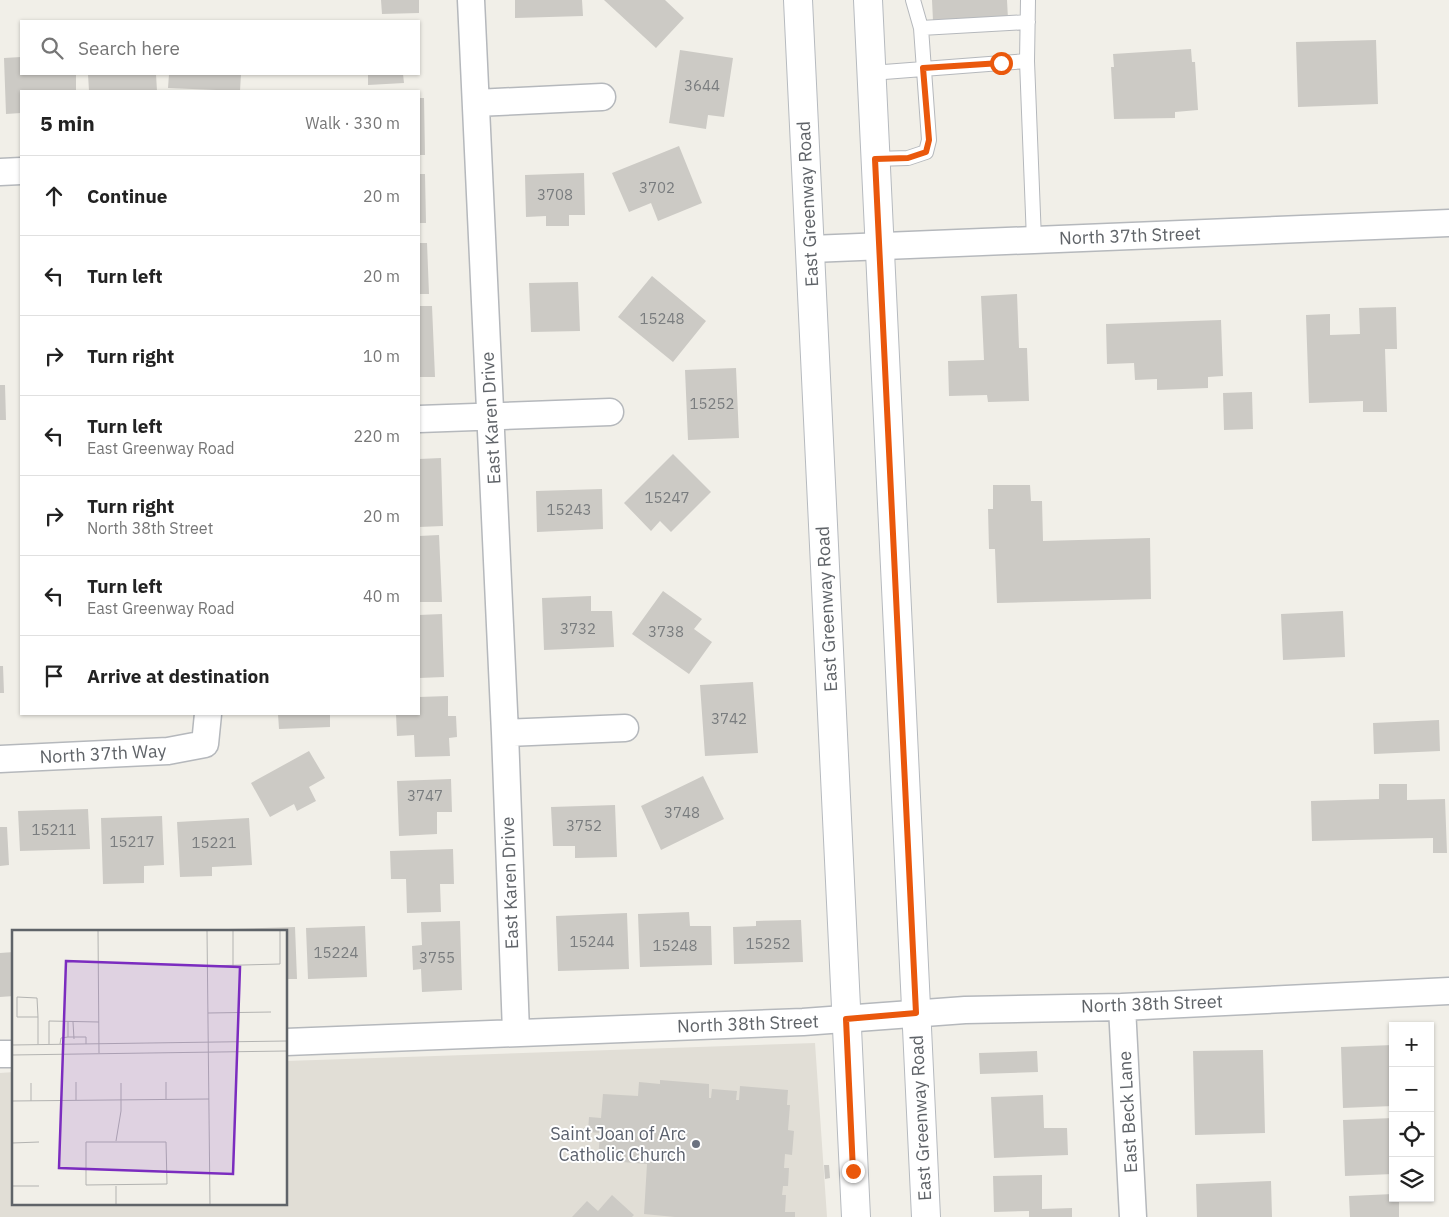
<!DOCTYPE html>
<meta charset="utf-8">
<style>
body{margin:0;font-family:"IBM Plex Sans",sans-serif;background:#f6f6f6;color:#222}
.controls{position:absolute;right:15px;bottom:15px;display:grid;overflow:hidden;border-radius:0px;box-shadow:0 1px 4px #0004}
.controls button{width:45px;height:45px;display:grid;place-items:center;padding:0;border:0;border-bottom:1px solid #e0e0e0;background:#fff;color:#222;font:25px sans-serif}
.stop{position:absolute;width:15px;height:15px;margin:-11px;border:4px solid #ea580c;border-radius:50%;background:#fff}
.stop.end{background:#ea580c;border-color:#fff;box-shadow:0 1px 5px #0008}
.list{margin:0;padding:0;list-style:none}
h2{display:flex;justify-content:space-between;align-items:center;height:65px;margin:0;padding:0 20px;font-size:21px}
h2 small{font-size:16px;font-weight:400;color:#767676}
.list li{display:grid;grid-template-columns:32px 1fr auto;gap:15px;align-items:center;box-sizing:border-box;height:80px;padding:0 20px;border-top:1px solid #e0e0e0}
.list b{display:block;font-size:19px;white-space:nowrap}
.list p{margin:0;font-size:16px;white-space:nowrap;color:#767676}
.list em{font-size:16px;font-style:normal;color:#767676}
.icon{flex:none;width:28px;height:28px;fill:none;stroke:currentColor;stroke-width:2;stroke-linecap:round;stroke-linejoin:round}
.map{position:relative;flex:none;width:1449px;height:1217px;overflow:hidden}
.search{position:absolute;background:#fff;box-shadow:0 1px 4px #0004;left:20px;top:20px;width:400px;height:55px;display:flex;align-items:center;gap:12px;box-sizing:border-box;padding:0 18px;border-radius:0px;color:#767676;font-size:19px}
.panel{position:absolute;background:#fff;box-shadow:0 1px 4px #0004;left:20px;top:90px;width:400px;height:625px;border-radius:0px}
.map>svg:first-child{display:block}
.education{fill:#e1ded6}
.building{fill:#cccac5}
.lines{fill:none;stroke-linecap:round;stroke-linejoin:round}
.service-casing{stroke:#b5b8bc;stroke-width:16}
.minor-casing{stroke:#b5b8bc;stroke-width:29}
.secondary-casing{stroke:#b6babf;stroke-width:30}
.service{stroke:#fff;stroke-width:14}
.minor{stroke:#fff;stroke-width:26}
.secondary{stroke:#fff;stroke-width:28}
.route{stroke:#ea580c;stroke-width:6}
.worship-dot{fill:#6b7280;stroke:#fff;stroke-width:2}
.labels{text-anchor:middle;stroke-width:4;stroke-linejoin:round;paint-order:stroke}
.number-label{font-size:15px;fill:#7a7d7f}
.street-label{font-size:18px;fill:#5f6368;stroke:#fff}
.worship-label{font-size:18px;fill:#5b616d;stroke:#fff;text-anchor:end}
.inset-road{fill:none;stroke:#b3b3b1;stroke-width:1}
.view{fill:#7b2cbf;fill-opacity:0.15;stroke:#7b2cbf;stroke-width:2.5}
.inset-edge{fill:none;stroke:#5f6368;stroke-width:2.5}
</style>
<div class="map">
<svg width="1449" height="1217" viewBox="0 0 1449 1217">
<rect width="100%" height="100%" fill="#f1efe8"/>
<!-- education -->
<path class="education" d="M815,1043L827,1217H0V1073L14,1072V1203H286V1061Z"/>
<!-- building -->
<path class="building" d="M381,0H419V13L382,14Z
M515,0H582L583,16L515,18Z
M604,0H665L684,18L656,48Z
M932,0H1007L1008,19L933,21Z
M1376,40L1378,104L1298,107L1296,42Z
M1191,49L1192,62H1195L1198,110L1175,112V118L1114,119L1111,67H1114L1113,54Z
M680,50L733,58L724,117L708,115L706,129L669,123Z
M21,57V74H76V91H21V113L6,114L4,58Z
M88,74H156L157,91H89Z
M169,74H241L240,91L168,88Z
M368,74H403L404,83L368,85Z
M419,98H424L425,155H419Z
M679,146L702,203L658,221L651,203L629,212L612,173Z
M584,173L585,215H569V226H546V216L526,217L525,175Z
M419,174H425L426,223H419Z
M419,243H427L429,294H419Z
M652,276L706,321L673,362L618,317Z
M578,282L580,331L531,332L529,283Z
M1017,294L1019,348H1027L1029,401L988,402L987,395L949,396L948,361L984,360L981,296Z
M419,306H432L435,377H419Z
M1396,307L1397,349H1385L1387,412H1363V401L1309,403L1306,315L1330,314V335L1360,334L1359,308Z
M1221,320L1223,376L1208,377V388L1157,390V379L1135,380L1134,363L1107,364L1106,324Z
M736,368L739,438L688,440L685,370Z
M0,385H5L6,420H0Z
M1252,392L1253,429L1224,430L1223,393Z
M673,454L711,492L671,532L660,521L651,531L624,503Z
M441,458L443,526L419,527V459Z
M993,485H1030L1031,501H1042L1043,541L1150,538L1151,599L997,603L995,549H989L988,509H993Z
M602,489L603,529L537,532L536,491Z
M439,535L442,602H419V536Z
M663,591L702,619L694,629L712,642L689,674L632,634Z
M591,596V611H612L614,647L544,650L542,598Z
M1343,611L1345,657L1283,660L1281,614Z
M442,614L444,677L419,678V615Z
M0,666H3L4,693H0Z
M753,682L758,753L705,756L700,685Z
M448,696V716H456L457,737L449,738L450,756L415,757L414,735L397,736L396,714H419V697Z
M278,714H330V727L279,729Z
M1439,720L1440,751L1374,754L1373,723Z
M309,751L325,778L309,787L316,801L297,811L294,804L270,817L251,783Z
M703,776L724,819L661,850L641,806Z
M451,779L452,812H437V834L399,836L397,781Z
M1379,784H1407V800L1445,799L1447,853H1433V838L1312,841L1311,801L1379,799Z
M615,805L617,857L575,858V846H553L551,807Z
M88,809L90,849L20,851L18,811Z
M162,816L164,865L144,866V883L103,884L101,818Z
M249,818L252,865L212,867V876L180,877L177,822Z
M0,827H7L9,865L0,866Z
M453,849L454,884H440L441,912L407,913L406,879H391L390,851Z
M689,912L690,926H711L712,965L640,967L638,914Z
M627,913L629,969L558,971L556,916Z
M801,920L803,962L734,964L733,927L756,926V921Z
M460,921L462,990L422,992L421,969L413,970L412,946L422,945L421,922Z
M365,926L367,977L308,979L306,928Z
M295,927L297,979H286V931H228V929Z
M14,952V996L0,997V953Z
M1393,1045V1106L1343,1108L1341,1047Z
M1263,1050L1265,1133L1195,1135L1193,1051Z
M1037,1051L1038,1072L980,1074L979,1053Z
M660,1080L709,1084V1098H711L712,1089L737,1091L736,1100H739L740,1086L788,1090L787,1105H790L788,1130L794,1131L792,1155L785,1154L784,1168H789L788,1186H783L782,1195H786L785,1212H795V1217H675L644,1214L647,1164L598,1160L600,1133L588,1132L589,1117L601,1118L603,1094L638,1096L639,1082L660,1084Z
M1043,1095L1044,1128H1067L1068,1155L994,1158L991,1097Z
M1393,1118V1174L1345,1176L1343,1120Z
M824,1165H829L830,1178L825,1179Z
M1042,1175V1209L1072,1208V1217H1029V1211L994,1212L993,1176Z
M1271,1181L1272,1217H1197L1196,1184Z
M1393,1194V1198H1399V1217H1350L1349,1196Z
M612,1195L634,1215L632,1217H572L587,1201L598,1211Z"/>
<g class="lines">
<defs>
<path id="service" d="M913,0L921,28L1028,22
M1028,0L1027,61L1034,240
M871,73L1027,61
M875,159L908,158L926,152L929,140L921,28"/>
<path id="minor" d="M471,0L505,733L516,1032
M476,103L602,97
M0,172L21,171
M811,249L1449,223
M419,419L610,412
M505,733L625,728
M0,759L168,751L205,744L208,714
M1122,1007L1133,1217
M286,1042L803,1022L965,1010L1122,1007L1449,991
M0,1054H14"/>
<path id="secondary" d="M798,0L856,1217
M868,0L926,1217"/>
</defs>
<!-- service casing -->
<use href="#service" class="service-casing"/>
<!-- minor casing -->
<use href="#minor" class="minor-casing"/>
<!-- secondary casing -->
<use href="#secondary" class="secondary-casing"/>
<!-- service -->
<use href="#service" class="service"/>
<!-- minor -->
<use href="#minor" class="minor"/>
<!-- secondary -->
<use href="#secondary" class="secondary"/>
</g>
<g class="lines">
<!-- route -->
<path class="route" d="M853,1171L846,1019L916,1013L875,159L908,158L926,152L929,140L923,68L1001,63"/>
</g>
<!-- markers -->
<circle class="worship-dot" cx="696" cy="1144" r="5"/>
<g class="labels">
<!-- number labels -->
<g class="number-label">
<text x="702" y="91">3644</text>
<text x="657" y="193">3702</text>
<text x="555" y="200">3708</text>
<text x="662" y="324">15248</text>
<text x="712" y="409">15252</text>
<text x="667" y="503">15247</text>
<text x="569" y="515">15243</text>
<text x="578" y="634">3732</text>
<text x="666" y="637">3738</text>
<text x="729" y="724">3742</text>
<text x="425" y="801">3747</text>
<text x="682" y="818">3748</text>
<text x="584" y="831">3752</text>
<text x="54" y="835">15211</text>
<text x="132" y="847">15217</text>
<text x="214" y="848">15221</text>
<text x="592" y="947">15244</text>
<text x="768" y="949">15252</text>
<text x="675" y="951">15248</text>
<text x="336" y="958">15224</text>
<text x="437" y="963">3755</text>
</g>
<!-- street labels -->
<g class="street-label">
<text transform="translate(808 204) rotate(-93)" y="6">East Greenway Road</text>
<text transform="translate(1130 236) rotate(-2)" y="6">North 37th Street</text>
<text transform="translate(491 418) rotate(-93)" y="6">East Karen Drive</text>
<text transform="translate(827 609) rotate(-93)" y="6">East Greenway Road</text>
<text transform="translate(103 754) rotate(-3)" y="6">North 37th Way</text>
<text transform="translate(510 883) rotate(-92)" y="6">East Karen Drive</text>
<text transform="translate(1152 1004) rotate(-2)" y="6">North 38th Street</text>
<text transform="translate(748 1024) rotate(-2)" y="6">North 38th Street</text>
<text transform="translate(1128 1112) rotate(-93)" y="6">East Beck Lane</text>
<text transform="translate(921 1118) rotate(-93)" y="6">East Greenway Road</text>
</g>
<!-- worship labels -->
<g class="worship-label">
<text x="686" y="1140">Saint Joan of Arc<tspan x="686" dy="21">Catholic Church</tspan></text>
</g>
</g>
<!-- overview -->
<g transform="translate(12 930)">
<rect width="275" height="275" fill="#f1efe8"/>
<path class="inset-road" d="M86,0L87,123M195,0L198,275M221,0V36M195,36L268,34V0M196,83L259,82M26,87H5V67L25,68L26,87V114M61,92L62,109M56,107H74V114M37,114V91L87,92M48,114L49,108L56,107V91M0,115L275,111M0,125L275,121M64,152V170M154,152V169M0,171L197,169M19,171V153M104,211L109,181V153M74,212H154L155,254L74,255ZM0,213L27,212M0,256H27M104,256V275"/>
<path class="view" d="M54,31L228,37L221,244L47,238Z"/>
<rect width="275" height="275" class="inset-edge"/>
</g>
</svg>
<div class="controls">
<button>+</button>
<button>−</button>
<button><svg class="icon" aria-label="locate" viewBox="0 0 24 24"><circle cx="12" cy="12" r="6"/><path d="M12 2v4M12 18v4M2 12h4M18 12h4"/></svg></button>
<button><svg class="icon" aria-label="layers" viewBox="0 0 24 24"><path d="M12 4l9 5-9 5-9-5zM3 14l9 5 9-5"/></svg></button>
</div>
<div class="stop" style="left:1001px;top:63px"></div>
<div class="stop end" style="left:853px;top:1171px"></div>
<div class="search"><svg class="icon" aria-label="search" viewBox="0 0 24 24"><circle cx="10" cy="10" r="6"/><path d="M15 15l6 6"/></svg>Search here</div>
<section class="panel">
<h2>5 min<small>Walk · 330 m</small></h2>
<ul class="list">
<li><svg class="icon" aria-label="ahead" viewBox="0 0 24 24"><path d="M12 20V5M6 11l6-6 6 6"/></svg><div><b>Continue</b></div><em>20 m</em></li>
<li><svg class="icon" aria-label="left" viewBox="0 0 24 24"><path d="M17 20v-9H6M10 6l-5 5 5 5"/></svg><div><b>Turn left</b></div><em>20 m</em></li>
<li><svg class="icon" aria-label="right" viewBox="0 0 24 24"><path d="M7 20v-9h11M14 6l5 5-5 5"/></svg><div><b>Turn right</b></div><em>10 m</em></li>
<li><svg class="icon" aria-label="left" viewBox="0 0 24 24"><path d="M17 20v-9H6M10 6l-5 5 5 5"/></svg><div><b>Turn left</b><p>East Greenway Road</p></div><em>220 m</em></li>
<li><svg class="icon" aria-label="right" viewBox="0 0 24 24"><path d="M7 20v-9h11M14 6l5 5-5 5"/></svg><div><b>Turn right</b><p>North 38th Street</p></div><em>20 m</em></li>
<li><svg class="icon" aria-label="left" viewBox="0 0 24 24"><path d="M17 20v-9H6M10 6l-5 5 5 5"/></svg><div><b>Turn left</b><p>East Greenway Road</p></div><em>40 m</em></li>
<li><svg class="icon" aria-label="arrive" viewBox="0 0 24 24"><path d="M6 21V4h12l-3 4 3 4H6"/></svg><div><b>Arrive at destination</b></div></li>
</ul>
</section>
</div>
